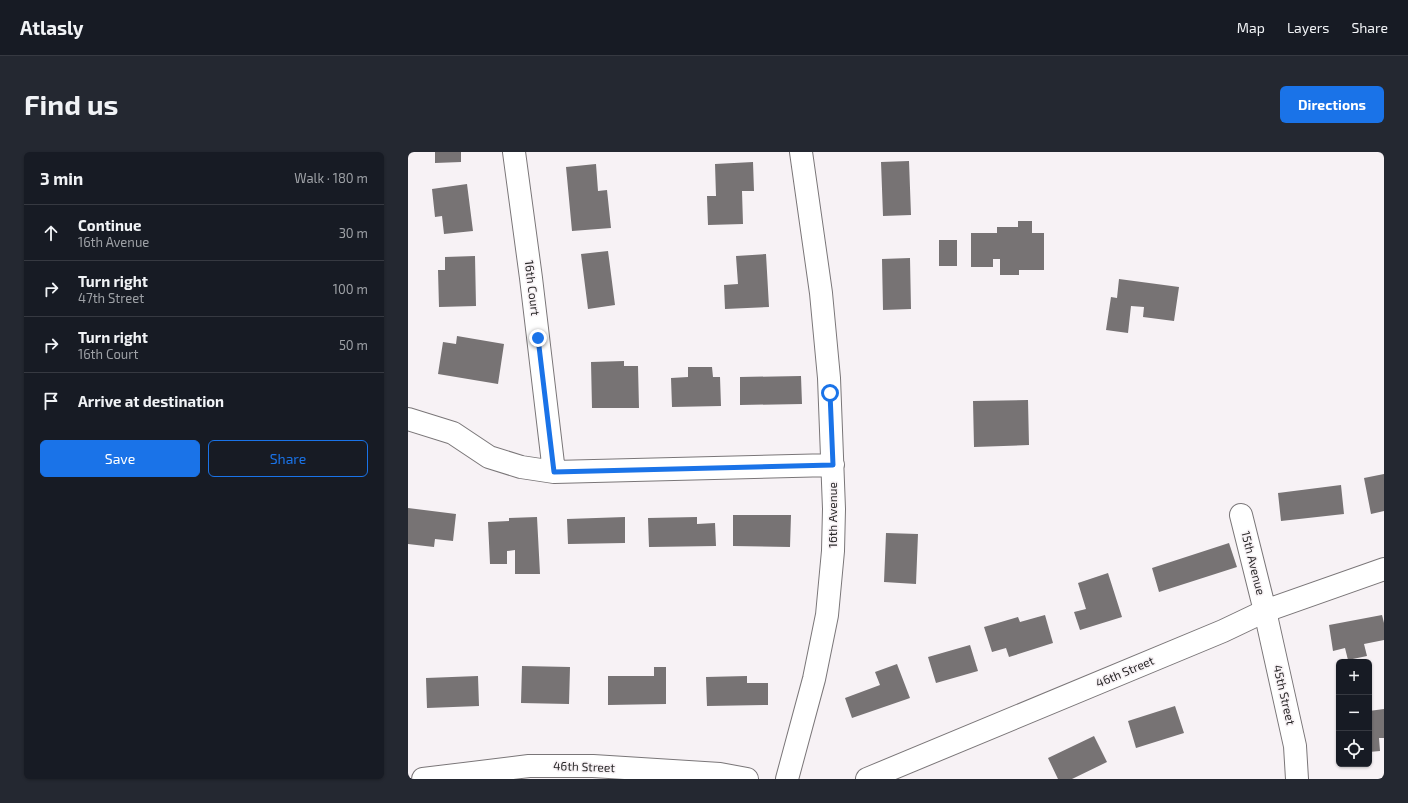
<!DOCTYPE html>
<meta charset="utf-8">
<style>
body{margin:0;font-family:"Exo 2",sans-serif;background:#242831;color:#f1f3f6}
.controls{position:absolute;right:12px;bottom:12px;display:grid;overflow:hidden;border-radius:6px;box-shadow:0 1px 3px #0004}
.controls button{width:36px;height:36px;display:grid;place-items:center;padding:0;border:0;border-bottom:1px solid #363941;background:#171b24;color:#f1f3f6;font:20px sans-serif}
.stop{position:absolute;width:12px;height:12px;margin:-9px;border:3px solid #1a73e8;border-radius:50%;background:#fff}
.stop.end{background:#1a73e8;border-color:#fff;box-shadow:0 1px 4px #0008}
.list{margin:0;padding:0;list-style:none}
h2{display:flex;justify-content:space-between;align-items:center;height:52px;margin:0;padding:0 16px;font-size:17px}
h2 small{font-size:13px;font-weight:400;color:#9ea1a6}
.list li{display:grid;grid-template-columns:26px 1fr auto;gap:12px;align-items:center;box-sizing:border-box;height:56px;padding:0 16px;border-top:1px solid #363941}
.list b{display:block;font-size:15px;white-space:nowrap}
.list p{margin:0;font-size:13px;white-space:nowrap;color:#9ea1a6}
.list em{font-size:13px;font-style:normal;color:#9ea1a6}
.actions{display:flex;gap:8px;padding:12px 16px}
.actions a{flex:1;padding:9px 0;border:1px solid #1a73e8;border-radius:6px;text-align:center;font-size:14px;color:#1a73e8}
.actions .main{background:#1a73e8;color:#fff}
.icon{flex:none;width:22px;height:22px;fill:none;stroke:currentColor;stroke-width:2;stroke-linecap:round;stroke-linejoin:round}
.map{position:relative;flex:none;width:976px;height:627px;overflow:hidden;border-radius:6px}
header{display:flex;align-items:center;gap:24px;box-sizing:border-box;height:56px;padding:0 20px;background:#171b24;border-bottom:1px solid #363941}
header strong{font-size:19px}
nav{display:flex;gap:22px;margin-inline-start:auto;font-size:14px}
.intro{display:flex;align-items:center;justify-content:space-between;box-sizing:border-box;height:96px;padding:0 24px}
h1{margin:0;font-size:28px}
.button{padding:10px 18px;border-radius:6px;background:#1a73e8;color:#fff;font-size:14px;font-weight:700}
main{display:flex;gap:24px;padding:0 24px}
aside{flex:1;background:#171b24;border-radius:6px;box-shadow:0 1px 3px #0004}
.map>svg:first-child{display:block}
.building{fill:#777374}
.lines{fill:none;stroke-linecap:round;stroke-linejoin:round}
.minor-casing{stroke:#7a7678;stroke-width:24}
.minor{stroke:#fff;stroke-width:22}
.route{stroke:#1a73e8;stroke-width:5}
.labels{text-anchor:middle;stroke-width:3;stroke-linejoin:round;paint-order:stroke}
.street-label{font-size:12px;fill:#2b292a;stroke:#f7f2f5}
</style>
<header>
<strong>Atlasly</strong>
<nav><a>Map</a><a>Layers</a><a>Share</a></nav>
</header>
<div class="intro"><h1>Find us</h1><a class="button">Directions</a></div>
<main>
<aside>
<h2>3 min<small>Walk · 180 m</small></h2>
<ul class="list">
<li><svg class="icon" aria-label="ahead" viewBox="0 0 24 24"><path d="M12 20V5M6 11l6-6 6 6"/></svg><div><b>Continue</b><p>16th Avenue</p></div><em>30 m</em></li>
<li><svg class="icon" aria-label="right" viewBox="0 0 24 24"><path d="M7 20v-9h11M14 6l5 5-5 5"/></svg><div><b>Turn right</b><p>47th Street</p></div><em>100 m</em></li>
<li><svg class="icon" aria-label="right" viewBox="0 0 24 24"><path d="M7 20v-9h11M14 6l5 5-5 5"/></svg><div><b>Turn right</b><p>16th Court</p></div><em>50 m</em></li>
<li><svg class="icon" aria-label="arrive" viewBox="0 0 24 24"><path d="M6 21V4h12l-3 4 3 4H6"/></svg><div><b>Arrive at destination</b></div></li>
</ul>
<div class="actions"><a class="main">Save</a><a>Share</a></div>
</aside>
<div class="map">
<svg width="976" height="627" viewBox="0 0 976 627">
<rect width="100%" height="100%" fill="#f7f2f5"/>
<!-- building -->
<path class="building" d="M27,0H53V10L27,11Z
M501,9L503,63L475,64L473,10Z
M345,10L346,39H334L335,72L300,73L299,44H308L307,12Z
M188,12L190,39L199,38L203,76L164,79L158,15Z
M59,32L65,79L36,82L34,64L27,65L24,37Z
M610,69H624V81H636V118H611V123H592V107H585V115H563V81H589V75H610Z
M531,88H549V114H531Z
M200,99L207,153L180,157L173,102Z
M358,102L361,155L317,157L316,133L330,132L328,104Z
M67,104L68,154L31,155L30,118H37V105Z
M502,106L503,157L475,158L474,107Z
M711,127L771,135L766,169L735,165L736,155L723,154L720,181L698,178L703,145L709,146Z
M49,184L96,192L90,232L30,222L35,190L48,192Z
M216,209V214H230L231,256H184L183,210Z
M280,215H304L305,225H312L313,254L264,255L263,226L280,225Z
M393,224L394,252L332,253V225Z
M620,248L621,293L566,295L565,249Z
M976,322V359L963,362L956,326Z
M933,333L936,362L873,369L870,341Z
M0,356L48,362L45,389L27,387L26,395L0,392Z
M325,363H383L382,395L325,394Z
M129,365L132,422H107V398L99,399V412H82L80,370L101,369V366Z
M217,365V391L160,392L159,367Z
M289,365V372L307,371L308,394L241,395L240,366Z
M478,381L510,382L508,432L476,430Z
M821,391L829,415L751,440L744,416Z
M700,421L714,465L672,478L666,460L678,457L670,431Z
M637,463L645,491L601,505L598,496L584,500L576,475L610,465L612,470Z
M974,463L976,471V488L956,492L959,504L940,508L937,496L925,499L921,473Z
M562,493L570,519L528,531L520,505Z
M489,512L502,546L444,566L437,546L472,533L467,520Z
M114,514L162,515L161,552L113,551Z
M246,515H258V552L200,553V524H246Z
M70,524L71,554L19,556L18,526Z
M339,524V531H360V553L299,554L298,525Z
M767,554L776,581L728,596L720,569Z
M976,557V586H971L972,599L961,600V559Z
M686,584L699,610L664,627H650L640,606Z"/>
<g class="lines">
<defs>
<path id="minor" d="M106,0L123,126L146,320
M0,267L45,281L81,305L113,315L146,320L425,313
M833,363L857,459L887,594L889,627
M15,627L121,614H185L312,622L339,627
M379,627L406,527L419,463L425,399L426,357L421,226L413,141L393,0
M459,627L815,479L857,459L976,417"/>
</defs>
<!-- minor casing -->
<use href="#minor" class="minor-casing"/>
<!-- minor -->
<use href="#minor" class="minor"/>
</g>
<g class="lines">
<!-- route -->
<path class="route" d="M130,186L146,320L425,313L422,241"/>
</g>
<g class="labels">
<!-- street labels -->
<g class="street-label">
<text transform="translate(124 136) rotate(83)" y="4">16th Court</text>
<text transform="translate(425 363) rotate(-90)" y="4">16th Avenue</text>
<text transform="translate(845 411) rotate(76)" y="4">15th Avenue</text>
<text transform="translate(717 520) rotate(-23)" y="4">46th Street</text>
<text transform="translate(876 543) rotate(77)" y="4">45th Street</text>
<text transform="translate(176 615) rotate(2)" y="4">46th Street</text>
</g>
</g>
</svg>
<div class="controls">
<button>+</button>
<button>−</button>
<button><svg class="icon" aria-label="locate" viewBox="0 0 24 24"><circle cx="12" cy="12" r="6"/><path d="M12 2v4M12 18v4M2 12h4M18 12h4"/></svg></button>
</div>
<div class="stop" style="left:422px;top:241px"></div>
<div class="stop end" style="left:130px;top:186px"></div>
</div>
</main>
